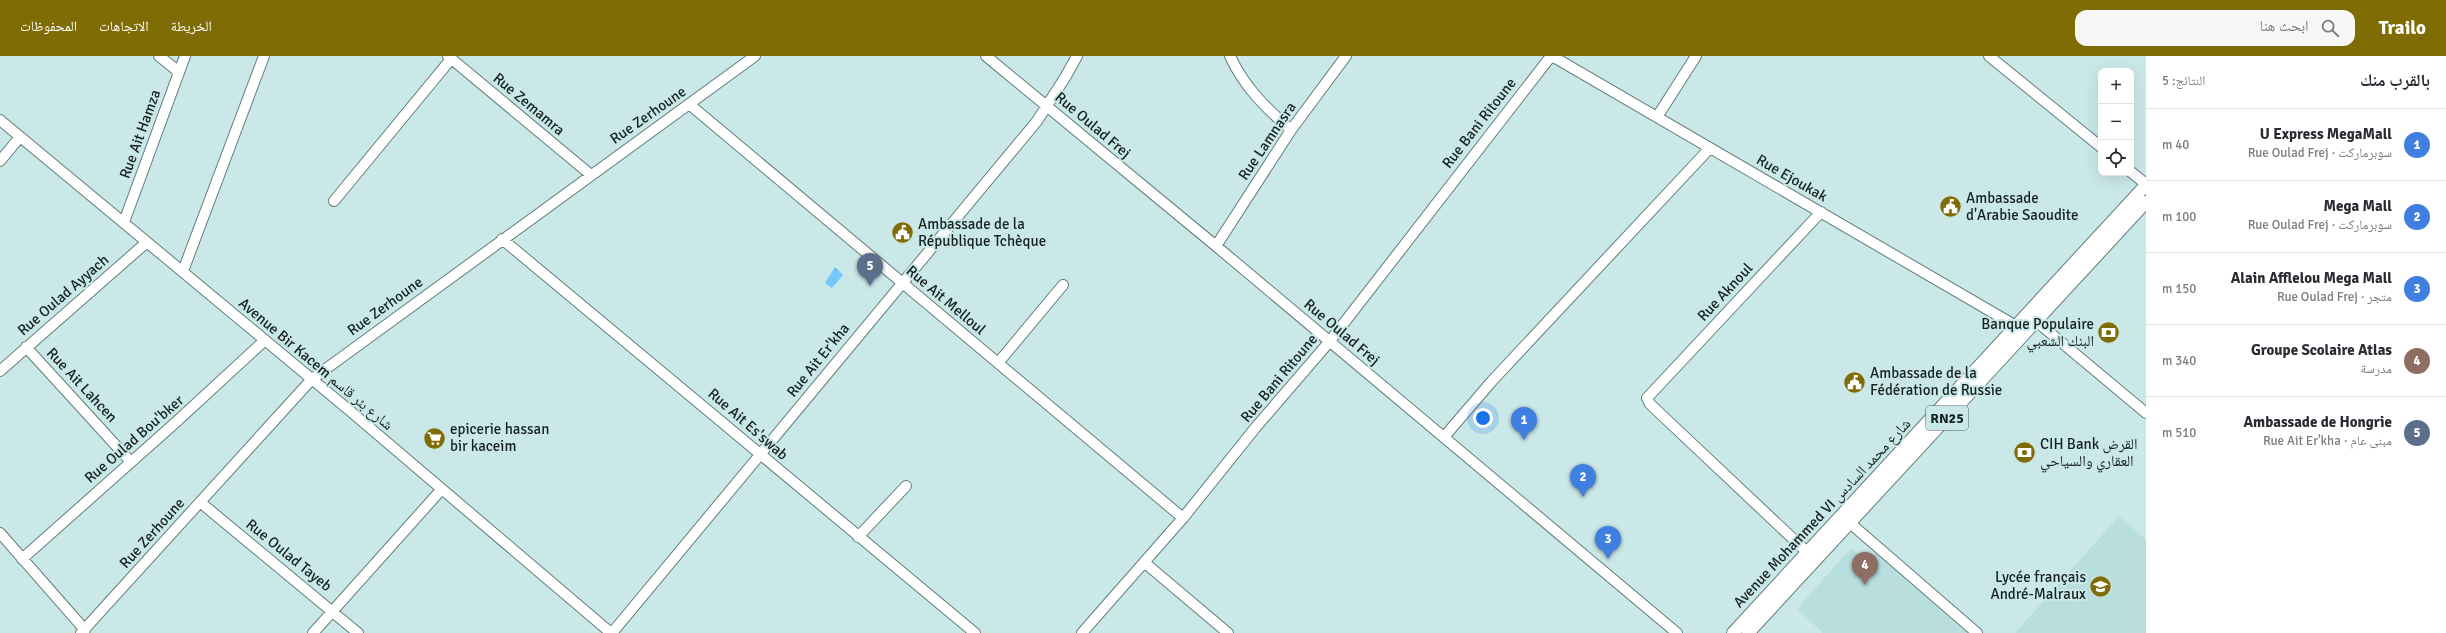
<!DOCTYPE html>
<html lang="ar">
<meta charset="utf-8">
<style>
body{margin:0;font-family:Signika,"Noto Naskh Arabic",sans-serif;background:#f7f7f7;color:#2b2b33;direction:rtl}
.controls{position:absolute;right:12px;top:12px;display:grid;overflow:hidden;border-radius:8px;box-shadow:0 4px 16px #0002}
.controls button{width:36px;height:36px;display:grid;place-items:center;padding:0;border:0;border-bottom:1px solid #e1e1e2;background:#fff;color:#2b2b33;font:20px sans-serif}
.you{position:absolute;left:1483px;top:362px;width:14px;height:14px;margin:-10px;border:3px solid #fff;border-radius:50%;background:#1a73e8;box-shadow:0 0 0 6px #1a73e833}
.badge{display:grid;place-items:center;width:26px;height:26px;border-radius:50%;background:#806c05;color:#fff;font-size:13px;font-weight:700}
.pin{position:absolute;translate:-50% -33px;filter:drop-shadow(0 1px 2px #0008)}
.pin::after{content:'';position:absolute;top:21px;width:14px;height:12px;background:inherit;clip-path:polygon(0 0,100% 0,50% 100%)}
.list{margin:0;padding:0;list-style:none}
h2{display:flex;justify-content:space-between;align-items:center;height:52px;margin:0;padding:0 16px;font-size:17px}
h2 small{font-size:13px;font-weight:400;color:#7c7c81}
.list li{display:grid;grid-template-columns:26px 1fr auto;gap:12px;align-items:center;box-sizing:border-box;height:72px;padding:0 16px;border-top:1px solid #e1e1e2}
.list b{display:block;font-size:15px;white-space:nowrap}
.list p{margin:0;font-size:13px;white-space:nowrap;color:#7c7c81}
.list em{font-size:13px;font-style:normal;color:#7c7c81}
.icon{flex:none;width:22px;height:22px;fill:none;stroke:currentColor;stroke-width:2;stroke-linecap:round;stroke-linejoin:round}
.map{position:relative;flex:none;width:2146px;height:577px;overflow:hidden;direction:ltr}
header{display:flex;align-items:center;gap:24px;box-sizing:border-box;height:56px;padding:0 20px;background:#806c05;color:#fff}
header strong{font-size:19px}
nav{display:flex;gap:22px;margin-inline-start:auto;font-size:14px}
.search{width:280px;height:36px;background:#f7f7f7;display:flex;align-items:center;gap:10px;box-sizing:border-box;padding:0 14px;border-radius:12px;color:#7c7c81;font-size:15px}
main{display:flex}
aside{flex:1;background:#fff}
.map>svg:first-child{display:block}
.built{fill:#b8dede}
.water{fill:url(#water-ripples)}
.lines{fill:none;stroke-linecap:round;stroke-linejoin:round}
.minor-casing{stroke:#637c7d;stroke-width:12}
.major-casing{stroke:#637c7d;stroke-width:14}
.minor{stroke:#fff;stroke-width:10}
.major{stroke:#fff;stroke-width:12}
.labels{text-anchor:middle;stroke-width:4;stroke-linejoin:round;paint-order:stroke}
.shield{fill:#cbe8e8;stroke:#4c5d5d;stroke-width:1}
.shield-label{font-size:14px;font-weight:bold;fill:#162121}
.street-label{font-size:15px;fill:#162121;stroke:#cbe8e8}
.poi-label{font-size:15px;fill:#162121;stroke:#cbe8e8;text-anchor:start}
</style>
<header>
<strong>Trailo</strong>
<div class="search"><svg class="icon" aria-label="search" viewBox="0 0 24 24"><circle cx="10" cy="10" r="6"/><path d="M15 15l6 6"/></svg>ابحث هنا</div>
<nav><a>الخريطة</a><a>الاتجاهات</a><a>المحفوظات</a></nav>
</header>
<main>
<aside>
<h2>بالقرب منك<small>النتائج: 5</small></h2>
<ul class="list">
<li><span class="badge" style="background:#3f7fe0">1</span><div><b>U Express MegaMall</b><p>سوبرماركت · Rue Oulad Frej</p></div><em>40 m</em></li>
<li><span class="badge" style="background:#3f7fe0">2</span><div><b>Mega Mall</b><p>سوبرماركت · Rue Oulad Frej</p></div><em>100 m</em></li>
<li><span class="badge" style="background:#3f7fe0">3</span><div><b>Alain Afflelou Mega Mall</b><p>متجر · Rue Oulad Frej</p></div><em>150 m</em></li>
<li><span class="badge" style="background:#8d6e63">4</span><div><b>Groupe Scolaire Atlas</b><p>مدرسة</p></div><em>340 m</em></li>
<li><span class="badge" style="background:#5c6f8a">5</span><div><b>Ambassade de Hongrie</b><p>مبنى عام · Rue Ait Er'kha</p></div><em>510 m</em></li>
</ul>
</aside>
<div class="map">
<svg width="2146" height="577" viewBox="0 0 2146 577">
<defs>
<pattern id="water-ripples" width="26" height="14" patternUnits="userSpaceOnUse"><rect width="26" height="14" fill="#74c8fe"/><path d="M2 4q2-2 4 0t4 0M15 11q2-2 4 0t4 0" fill="none" stroke="#64acd9"/></pattern>
</defs>
<rect width="100%" height="100%" fill="#cbe8e8"/>
<!-- built -->
<path class="built" d="M2119,460L2146,484V577H2015Z
M1851,492L1867,506L1876,497L1967,577H1823L1797,553Z"/>
<!-- water -->
<path class="water" d="M835,211L843,219L832,232L825,227Z"/>
<g class="lines">
<defs>
<path id="minor" d="M159,0L179,16
M448,0L591,119
M986,0L1216,190L1677,577
M1230,0C1244,31 1266,52 1291,74
M1552,0L2016,270
M1989,0L2101,91
M689,48L1183,462
M1657,61L1696,0
M0,64L349,354L611,577
M0,105L20,81
M2131,116L2146,128
M334,145L451,3
M124,166L185,0
M502,183L975,577
M1216,190L1291,74L1346,0
M183,215L264,0
M2036,265L2146,357
M26,291L131,406
M998,307L1063,229
M0,315L147,186
M1444,381L1492,325L1710,92
M200,446L358,577
M1850,467L1977,577
M0,477L85,574
M858,481L906,430
M1807,496L1650,348L1647,342L1821,156
M22,503L175,367L264,285
M1145,507L1228,577
M81,577L312,323L755,0
M313,577L441,434
M612,577L1037,65L1066,20L1077,0
M1082,577L1183,462L1256,371L1330,285L1551,0"/>
<path id="major" d="M1733,577L2146,129
M1748,577L2146,146"/>
</defs>
<!-- minor casing -->
<use href="#minor" class="minor-casing"/>
<!-- major casing -->
<use href="#major" class="major-casing"/>
<!-- minor -->
<use href="#minor" class="minor"/>
<!-- major -->
<use href="#major" class="major"/>
</g>
<!-- icons -->
<defs>
<symbol id="civic-disc" viewBox="-11 -11 22 22"><circle r="9.5" fill="#806c05" stroke="#cbe8e8"/><path d="M-.6-6.5H3V-4.5H.6V-3L4-1V1h2V6H-6V1h2V-1L-.6-3ZM-1.2 2.5V6h2.4V2.5Z" fill="#fff"/></symbol>
<symbol id="bank-disc" viewBox="-11 -11 22 22"><circle r="9.5" fill="#806c05" stroke="#cbe8e8"/><path d="M-6-4H6V4H-6ZM0-2.3a2.3 2.3 0 1 0 0 4.6a2.3 2.3 0 1 0 0-4.6Z" fill="#fff"/></symbol>
<symbol id="supermarket-disc" viewBox="-11 -11 22 22"><circle r="9.5" fill="#806c05" stroke="#cbe8e8"/><path d="M-6-5.5h2.5l.6 2H6L4.5 2H-2.5L-4.4-4H-6ZM-1.5 3.2a1.3 1.3 0 1 0 .1 0ZM3 3.2a1.3 1.3 0 1 0 .1 0Z" fill="#fff"/></symbol>
<symbol id="school-disc" viewBox="-11 -11 22 22"><circle r="9.5" fill="#806c05" stroke="#cbe8e8"/><path d="M0-5L7-2L0 1L-7-2ZM-4 1L0 2.5L4 1V4Q0 6-4 4Z" fill="#fff"/></symbol>
</defs>
<g fill-rule="evenodd">
<use href="#civic-disc" x="1938" y="138" width="25" height="25"/>
<use href="#civic-disc" x="890" y="164" width="25" height="25"/>
<use href="#bank-disc" x="2096" y="264" width="25" height="25"/>
<use href="#civic-disc" x="1842" y="314" width="25" height="25"/>
<use href="#supermarket-disc" x="422" y="370" width="25" height="25"/>
<use href="#bank-disc" x="2012" y="384" width="25" height="25"/>
<use href="#school-disc" x="2088" y="518" width="25" height="25"/>
</g>
<g class="labels">
<!-- shield labels -->
<rect class="shield" x="1926" y="350" width="42" height="24" rx="3"/>
<g class="shield-label">
<text x="1947" y="367">RN25</text>
</g>
<!-- street labels -->
<g class="street-label">
<text transform="translate(529 48) rotate(40)" y="5">Rue Zemamra</text>
<text transform="translate(648 59) rotate(-35)" y="5">Rue Zerhoune</text>
<text transform="translate(1479 67) rotate(-52)" y="5">Rue Bani Ritoune</text>
<text transform="translate(1093 69) rotate(40)" y="5">Rue Oulad Frej</text>
<text transform="translate(140 78) rotate(-70)" y="5">Rue Ait Hamza</text>
<text transform="translate(1267 85) rotate(-56)" y="5">Rue Lamnasra</text>
<text transform="translate(1792 122) rotate(30)" y="5">Rue Ejoukak</text>
<text transform="translate(1725 236) rotate(-47)" y="5">Rue Aknoul</text>
<text transform="translate(63 239) rotate(-41)" y="5">Rue Oulad Ayyach</text>
<text transform="translate(946 244) rotate(40)" y="5">Rue Ait Melloul</text>
<text transform="translate(385 250) rotate(-36)" y="5">Rue Zerhoune</text>
<text transform="translate(1342 276) rotate(40)" y="5">Rue Oulad Frej</text>
<text transform="translate(818 304) rotate(-51)" y="5">Rue Ait Er'kha</text>
<text transform="translate(316 308) rotate(40)" y="5">Avenue Bir Kacem شارع بئر قاسم</text>
<text transform="translate(1279 322) rotate(-50)" y="5">Rue Bani Ritoune</text>
<text transform="translate(82 329) rotate(47)" y="5">Rue Ait Lahcen</text>
<text transform="translate(748 368) rotate(41)" y="5">Rue Ait Es'swab</text>
<text transform="translate(134 383) rotate(-41)" y="5">Rue Oulad Bou'bker</text>
<text transform="translate(1822 457) rotate(-47)" y="5">Avenue Mohammed VI شارع محمد السادس</text>
<text transform="translate(152 477) rotate(-48)" y="5">Rue Zerhoune</text>
<text transform="translate(289 499) rotate(39)" y="5">Rue Oulad Tayeb</text>
</g>
<!-- poi labels -->
<g class="poi-label">
<text x="1966" y="147">Ambassade<tspan x="1966" dy="17">d'Arabie Saoudite</tspan></text>
<text x="918" y="173">Ambassade de la<tspan x="918" dy="17">République Tchèque</tspan></text>
<text x="2094" y="273" text-anchor="end">Banque Populaire<tspan x="2094" dy="17">البنك الشعبي</tspan></text>
<text x="1870" y="322">Ambassade de la<tspan x="1870" dy="17">Fédération de Russie</tspan></text>
<text x="450" y="378">epicerie hassan<tspan x="450" dy="17">bir kaceim</tspan></text>
<text x="2040" y="393">CIH Bank القرض<tspan x="2040" dy="17">العقاري والسياحي</tspan></text>
<text x="2086" y="526" text-anchor="end">Lycée français<tspan x="2086" dy="17">André-Malraux</tspan></text>
</g>
</g>
</svg>
<div class="controls">
<button>+</button>
<button>−</button>
<button><svg class="icon" aria-label="locate" viewBox="0 0 24 24"><circle cx="12" cy="12" r="6"/><path d="M12 2v4M12 18v4M2 12h4M18 12h4"/></svg></button>
</div>
<div class="you"></div>
<div class="pin badge" style="left:1524px;top:384px;background:#3f7fe0">1</div>
<div class="pin badge" style="left:1583px;top:441px;background:#3f7fe0">2</div>
<div class="pin badge" style="left:1608px;top:503px;background:#3f7fe0">3</div>
<div class="pin badge" style="left:1865px;top:529px;background:#8d6e63">4</div>
<div class="pin badge" style="left:870px;top:230px;background:#5c6f8a">5</div>
</div>
</main>
